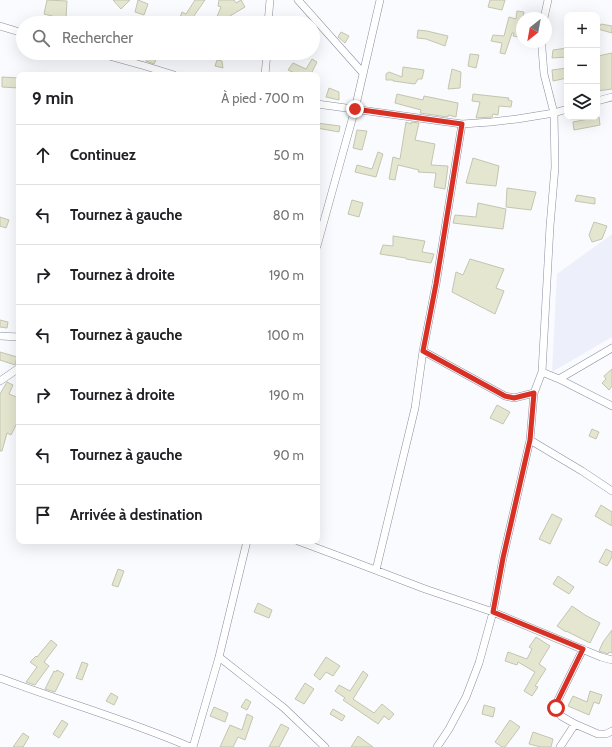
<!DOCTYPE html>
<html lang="fr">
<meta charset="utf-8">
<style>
body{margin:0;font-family:Cabin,sans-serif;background:#f2f2f2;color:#202124}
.controls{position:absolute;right:12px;top:12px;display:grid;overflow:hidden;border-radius:8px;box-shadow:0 4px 16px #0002}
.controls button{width:36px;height:36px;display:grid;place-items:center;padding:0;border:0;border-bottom:1px solid #e0e0e0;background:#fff;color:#202124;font:20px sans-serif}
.compass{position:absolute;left:516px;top:12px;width:36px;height:36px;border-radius:50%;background:#fff;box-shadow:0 4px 16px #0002;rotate:211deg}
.stop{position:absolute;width:12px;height:12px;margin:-9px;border:3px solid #d93025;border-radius:50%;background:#fff}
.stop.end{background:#d93025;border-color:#fff;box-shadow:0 1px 4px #0008}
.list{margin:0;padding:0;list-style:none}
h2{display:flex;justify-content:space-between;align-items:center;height:52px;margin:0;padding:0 16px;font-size:17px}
h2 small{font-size:13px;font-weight:400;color:#757577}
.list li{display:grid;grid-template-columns:26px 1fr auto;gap:12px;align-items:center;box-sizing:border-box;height:60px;padding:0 16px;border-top:1px solid #e0e0e0}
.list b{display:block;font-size:15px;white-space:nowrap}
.list em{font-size:13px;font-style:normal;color:#757577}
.icon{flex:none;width:22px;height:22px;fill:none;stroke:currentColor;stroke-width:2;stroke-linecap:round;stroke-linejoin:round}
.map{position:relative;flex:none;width:612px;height:747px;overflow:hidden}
.search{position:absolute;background:#fff;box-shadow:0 4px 16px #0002;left:16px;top:16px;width:304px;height:44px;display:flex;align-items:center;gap:10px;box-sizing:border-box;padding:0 14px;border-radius:22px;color:#757577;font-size:15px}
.panel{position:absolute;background:#fff;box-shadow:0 4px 16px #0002;left:16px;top:72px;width:304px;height:472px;border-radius:8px}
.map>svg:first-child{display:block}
.built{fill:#edf0fb}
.building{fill:#e5e6d0;stroke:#c4c5b0}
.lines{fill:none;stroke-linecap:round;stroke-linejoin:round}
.minor-casing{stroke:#8a8ea1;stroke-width:8}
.minor{stroke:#fff;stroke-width:7}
.route{stroke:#d93025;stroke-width:5}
</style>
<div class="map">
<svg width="612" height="747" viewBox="0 0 612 747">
<rect width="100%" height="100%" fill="#fafbff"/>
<!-- built -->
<path class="built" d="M612,234V337L552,372L557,274Z"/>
<!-- building -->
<path class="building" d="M47,0L67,1L66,18L56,17L44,14Z
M113,0H130L121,9Z
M138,0L148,4L144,15L135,12Z
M195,0H205L189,23H178L182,12L186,14Z
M219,0H234L236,3L241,0L245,7L230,16L226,23L216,19L221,7L218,6Z
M490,0H505L502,10L488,7Z
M517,11L524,12L519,37L513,36L514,33H512L505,54L500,53L502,43L491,41L493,35L504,36L509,17L516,19Z
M110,17L111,23H92V19Z
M601,24L612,26V33L598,29Z
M418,30L427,31L448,36L445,46L426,39L417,38Z
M341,32L349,36L345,43L338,37Z
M567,48V57L552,58L553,50Z
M149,53H159L154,64L146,61Z
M612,53V89L597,91V63L599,62L598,56Z
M470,54L479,55L476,68L468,66Z
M312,59L317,62L312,72L317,75H299L288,70L293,63L306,69Z
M217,60L222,61L223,68L215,66Z
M403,67L424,70L422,79H418L415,84L393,81V80H386V74L389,72L402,77Z
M567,68V78L553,81L552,70Z
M452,69L461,72L460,88L448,89Z
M2,77L19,78V88L2,87Z
M329,88L339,92V100L326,97Z
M397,94L423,100L424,96L458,103L456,117L448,115V117L420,113L421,110L395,103Z
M473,94L509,98L508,100L512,101L511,107L499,106L498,115L493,114L492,117L476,118L480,102L472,101Z
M599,117L600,125L574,130L573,122Z
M406,122L411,124V122L419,123L415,140L435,144L431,165L448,166L445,189L434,187L436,173L418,172L419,170L398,165L395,180L389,179L393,157L400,159Z
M317,123L340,126L339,132L317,128Z
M357,130L367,131L362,150L353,148Z
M378,152L383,154L376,177L355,172L357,165L372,169Z
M473,158L499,166L496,186L466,183Z
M507,188L536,192L531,210L506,207Z
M577,195L595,198V204L575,201Z
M352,200L363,203L359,217L348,214Z
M478,203L506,209L503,229L453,223L455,215L476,217Z
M0,217L9,220L6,228L0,226Z
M594,222L607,226L602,239L592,242L589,235Z
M393,236L425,241L422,252L434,254L431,263L406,259V258L380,254L383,245L393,246Z
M470,259L504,269L496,288L504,291L495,314L452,292L456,272L463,275Z
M0,320L8,322L7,328L0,327Z
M0,352L17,357L15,365L0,360Z
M612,369V386L609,390L602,383L606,379L604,376Z
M7,382L13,385L9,394L19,398V419L11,435L7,433L2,451H0V394Z
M497,405L510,412L503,424L490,418Z
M592,429L599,432L596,439L589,436Z
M601,505L612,512V526L595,516Z
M552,514L562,519L550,544L539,539Z
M606,549L612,552V557L607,566L599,562Z
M118,569L124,571L118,587L112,585Z
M558,576L574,587L569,594L553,584Z
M258,603L272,610L269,618L254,612Z
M572,606L585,615L600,623L590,643L566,631V632L557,626Z
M612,630V653L609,652L608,654L599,651L603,642Z
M536,637L550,646L539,664L546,669L535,686L538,687L532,696L524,691L535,672L518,662L517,665L505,661L508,652L527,659L532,649L529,647Z
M51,640L57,645L44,662L49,666L35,685L26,682L37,667L30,662L36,656L37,657Z
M326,657L340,666L333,676L326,672L320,680L314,675Z
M82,662L88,664L82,680L76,678Z
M57,670L64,674L55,692L45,689L54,671L56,672Z
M363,671L368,675L353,699L374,713L382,704L394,714L389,720L384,716L378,724L343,700L345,698L335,691L339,685L350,691Z
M305,683L314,689L304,704L295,699Z
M590,691L602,695L599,704L594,702L589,715L568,706L573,696L587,702Z
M111,693L118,697L114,705L106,701Z
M246,699L251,702L247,710L241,707Z
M484,705L495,708L493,717L482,714Z
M214,707L228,713L225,722L210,716Z
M333,709L345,716L342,721L330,714Z
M247,714L253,717L245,740L238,737L233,747H220L230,725L242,730Z
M62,720L68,724L59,738L53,734Z
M510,720L520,727L505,747H502L495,742Z
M281,724L289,728L279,747H269Z
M533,732L553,739L551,747H541L529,744Z
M23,733L29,737L23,747H13Z
M358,736L373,747H351Z"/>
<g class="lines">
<defs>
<path id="minor" d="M298,0L363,73
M544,18L548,0
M268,23L270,0
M0,26L23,33
M98,53L145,66L174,75
M265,75L267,53
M597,101L612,97
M317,104L462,124L491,122L517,119L554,113L567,109
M317,246L355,109L380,0
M0,336L19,337
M423,351L505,396L514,398L534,393
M542,372L559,379L612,348
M559,379L612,406
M0,381L19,368
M530,440L582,471L612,491
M298,541L349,560L425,589L493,612L601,657L612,660
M376,570L415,408L423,351L436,284L462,124
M583,649L558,700L556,708L561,716L575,724L598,734H606L612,731
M219,657L284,708L325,747
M0,678C63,702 128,720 190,747
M193,747L219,657L247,541
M437,747L449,729L466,697L479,663L493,612L503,558L530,440L534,393L542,372L550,226L555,167L554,113L544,74L542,49V42
M560,747L575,724"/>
</defs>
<!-- minor casing -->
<use href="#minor" class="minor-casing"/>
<!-- minor -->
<use href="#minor" class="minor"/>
</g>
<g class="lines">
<!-- route -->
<path class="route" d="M355,109L462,124L436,284L423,351L505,396L514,398L534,393L530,440L503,558L493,612L583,649L558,700L556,708"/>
</g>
</svg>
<div class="controls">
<button>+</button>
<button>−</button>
<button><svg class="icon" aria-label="layers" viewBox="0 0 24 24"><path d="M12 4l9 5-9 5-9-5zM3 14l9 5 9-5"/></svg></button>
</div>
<svg class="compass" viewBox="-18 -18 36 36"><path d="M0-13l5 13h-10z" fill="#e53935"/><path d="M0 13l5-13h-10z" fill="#757577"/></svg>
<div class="stop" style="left:556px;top:708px"></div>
<div class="stop end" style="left:355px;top:109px"></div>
<div class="search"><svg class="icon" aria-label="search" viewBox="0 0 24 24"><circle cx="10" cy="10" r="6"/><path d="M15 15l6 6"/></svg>Rechercher</div>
<section class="panel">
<h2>9 min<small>À pied · 700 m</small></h2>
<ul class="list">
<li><svg class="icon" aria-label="ahead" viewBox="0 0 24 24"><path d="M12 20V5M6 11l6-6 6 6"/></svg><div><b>Continuez</b></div><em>50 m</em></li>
<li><svg class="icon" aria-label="left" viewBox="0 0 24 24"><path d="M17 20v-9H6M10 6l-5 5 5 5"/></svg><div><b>Tournez à gauche</b></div><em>80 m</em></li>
<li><svg class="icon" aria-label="right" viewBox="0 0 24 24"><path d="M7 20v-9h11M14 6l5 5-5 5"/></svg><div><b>Tournez à droite</b></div><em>190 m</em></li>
<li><svg class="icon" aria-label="left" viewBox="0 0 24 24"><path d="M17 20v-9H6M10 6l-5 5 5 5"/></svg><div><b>Tournez à gauche</b></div><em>100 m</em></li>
<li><svg class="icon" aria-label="right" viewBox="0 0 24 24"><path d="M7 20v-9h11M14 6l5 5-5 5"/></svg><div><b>Tournez à droite</b></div><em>190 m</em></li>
<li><svg class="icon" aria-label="left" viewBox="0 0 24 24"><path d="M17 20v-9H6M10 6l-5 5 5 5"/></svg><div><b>Tournez à gauche</b></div><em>90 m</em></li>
<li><svg class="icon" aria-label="arrive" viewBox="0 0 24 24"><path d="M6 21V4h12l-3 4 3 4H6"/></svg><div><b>Arrivée à destination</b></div></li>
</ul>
</section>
</div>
